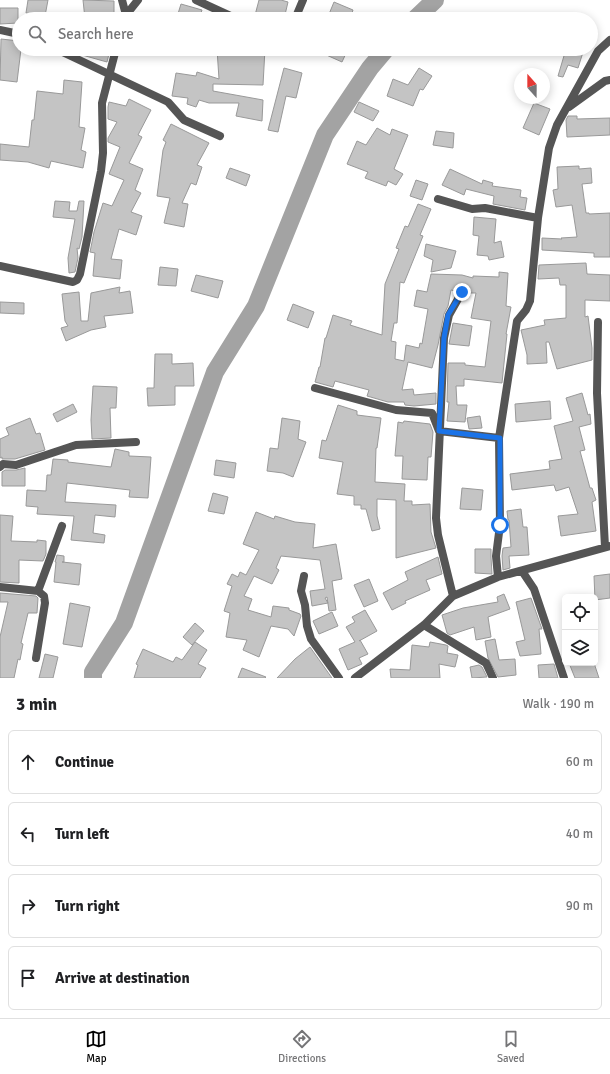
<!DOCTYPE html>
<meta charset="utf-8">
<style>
body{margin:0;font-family:Signika,sans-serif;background:#f6f6f6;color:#202124}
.controls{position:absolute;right:12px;bottom:12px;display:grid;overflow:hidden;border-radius:6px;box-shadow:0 2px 10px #0003}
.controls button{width:36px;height:36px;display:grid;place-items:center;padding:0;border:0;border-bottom:1px solid #e0e0e0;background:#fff;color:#202124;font:20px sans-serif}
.compass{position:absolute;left:514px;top:68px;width:36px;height:36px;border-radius:50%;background:#fff;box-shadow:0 2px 10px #0003;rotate:339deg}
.stop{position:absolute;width:12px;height:12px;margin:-9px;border:3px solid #1a73e8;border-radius:50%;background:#fff}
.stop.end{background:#1a73e8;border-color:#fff;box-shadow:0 1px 4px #0008}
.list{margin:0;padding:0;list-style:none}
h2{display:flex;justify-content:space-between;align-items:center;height:52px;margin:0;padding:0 16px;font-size:17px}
h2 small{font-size:13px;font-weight:400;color:#757577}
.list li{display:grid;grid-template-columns:26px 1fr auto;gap:12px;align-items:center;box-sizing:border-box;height:64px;margin:0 8px 8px;padding:0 8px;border:1px solid #e0e0e0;border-radius:6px}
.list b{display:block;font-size:15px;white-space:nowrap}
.list em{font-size:13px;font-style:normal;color:#757577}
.icon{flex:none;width:22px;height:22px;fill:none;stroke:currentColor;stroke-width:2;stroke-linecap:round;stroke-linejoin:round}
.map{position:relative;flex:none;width:610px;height:678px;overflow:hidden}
.search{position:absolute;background:#fff;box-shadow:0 2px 10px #0003;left:12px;right:12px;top:12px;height:44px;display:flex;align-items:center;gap:10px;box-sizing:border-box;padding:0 14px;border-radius:22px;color:#757577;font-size:15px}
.sheet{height:340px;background:#fff}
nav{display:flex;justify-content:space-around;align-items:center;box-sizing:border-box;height:56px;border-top:1px solid #e0e0e0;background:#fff;font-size:11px;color:#757577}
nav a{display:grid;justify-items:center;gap:2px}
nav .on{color:#000}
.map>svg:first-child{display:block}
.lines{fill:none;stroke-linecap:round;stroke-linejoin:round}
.river{stroke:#a3a3a3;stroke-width:18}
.building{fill:#c4c4c4;stroke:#999}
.street{stroke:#555;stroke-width:8}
.route{stroke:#1a73e8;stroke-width:5}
</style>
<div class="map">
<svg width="610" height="678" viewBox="0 0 610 678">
<rect width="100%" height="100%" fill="#fff"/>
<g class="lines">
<!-- river -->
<path class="river" d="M415,19L435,0
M93,678V672L124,623L215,372L256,306L325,135L370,68L386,49"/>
</g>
<!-- building -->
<path class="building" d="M28,0H48L45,16L26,13Z
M83,0L114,1V19H85Z
M259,0H281L288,2L284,19H254Z
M334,2L353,10L350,19H327Z
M181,4L202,10L199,19H185L177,17Z
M0,8H18V23L0,24Z
M1,39L19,41V49H21L17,82L0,80Z
M69,49H105L110,50L107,62L82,55Z
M217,49H265L263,85L213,84V91L263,100L262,121L236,116L239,103H209L199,100L196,107L187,104L188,98L172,96L176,73L196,76L197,72L219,79Z
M313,49H348L342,62Z
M566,49H584L578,68L568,65L563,77L558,76Z
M284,68L302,73L296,98L286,96L278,132L268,130Z
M419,68L432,76L423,90L420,89L413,106L387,96L393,79L408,85Z
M64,80L82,82L79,127L85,128L81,150L86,152L83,168L51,161L49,168L28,162L0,160V144L29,147L32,120H34L37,91L63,94Z
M129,99L151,110L138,135L142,137L129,163L143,169L135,190L141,193L131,212L142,216L136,235L119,229L111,259L122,260L120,279L93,276L95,253L90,252L94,232L103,203L112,206L124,180L109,174L120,147L108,142V138L117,122L108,119V107L109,102L126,106Z
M359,102L379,111L373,121L354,112Z
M534,103L550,109L539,135L523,128Z
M568,116H577V119L610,118V135L567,137L566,120Z
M171,124L209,143L197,165L202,167L196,185L191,183L182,203L188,204L184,227L164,223L170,198L157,196L163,150L166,142L163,140Z
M377,128L390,135L392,129L408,135L394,169L403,174L396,185L388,181L386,186L365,178L368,172L347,164L357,141L366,145Z
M436,131L454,133L453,148L433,145Z
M579,166V169L591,168L592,183L582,184L586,213H589V214L610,213V257H594V253L542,250V238L562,239L561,238L577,237L572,205L556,207L553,190L558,189L557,167Z
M230,168L250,175L246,186L226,178Z
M450,169L482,184L483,180L493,183L492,186L521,190L520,197L527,198L525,210L493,204L494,196L466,189L464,195L442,185Z
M416,180L428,184L422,200L410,196Z
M55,201L70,202L69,211H77L79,201H84L82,237L79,249L77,248L78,258L75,272L69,273L68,258L75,219L53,217Z
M418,204L431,209L420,235L423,236L404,283L400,282L397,323H394L391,341L396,342L395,359L404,361L406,345L419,348L420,343L422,344L428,309L414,306L417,290L427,292L431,274L462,275L473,278V276L499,277V272L508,273L506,306L511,307L506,334H507L502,383L464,379V386H456L457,405H467L465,422L447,421L449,402H447L448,363H465V365L485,367L491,321L471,318L476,293H467V290L464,287H460L456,291L451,290L448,306L444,314L438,345L432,368L408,362L402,390L413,389L414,395L436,393V404L414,406L405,405L404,402H388L367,396L369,390L335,381L333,387L315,382L319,367H320L325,338H326L333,315L352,321L350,325L382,335L385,284L399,249L396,248L405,226L408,227Z
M474,217L496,219L494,243L501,241L504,257L489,260L488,256L477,255L479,236L473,235Z
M426,244L456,251L451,268L431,272L433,260L424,256Z
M586,263L587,274L610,275V301L585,300V317L588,316L592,348V360L557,369L549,342H546L547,363L527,364V355L521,330L545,325L544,320L566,318V285H560L559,278L538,279L539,265Z
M160,267L178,269L176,286L158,285Z
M196,275L223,281L218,298L191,291Z
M120,287L119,293L130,291L133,313L104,316L106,327L91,330L66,341L61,328L68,326L65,321L62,294L79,292L81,321H88L91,293Z
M0,302L24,303V314L0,313Z
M293,304L314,312L308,328L287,320Z
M453,323L472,326L469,346L449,344Z
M155,354H172V364L193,363L194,386H175V405L148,406L147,388H154Z
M93,386L117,387L116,408H110L111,438L92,439L91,420Z
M582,393L588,415L590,414L591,424L579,427L585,450L580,451L590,488H592L596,500L592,502L596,531L561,536L558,516L578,514L569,487L556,491L554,485L512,490L510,474L550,469L549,461L562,459L554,426L573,421L566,398Z
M550,401L551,419L516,422L515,404Z
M73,404L77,412L57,422L53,414Z
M338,405L357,411V415L381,418L377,448H376L375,482L405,484L404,501H412V505L430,504L431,532L436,548L396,558V500L377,499V516L380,529L372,531L366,509H361V505H354V496L337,494L343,462L319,458L322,440L326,441Z
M480,416L482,428L469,429L467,418Z
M30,418L36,434L40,433L45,450L15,459H2V457L0,458V439L9,435L6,428Z
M282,418L300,421L298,439L306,442L293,477L283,473L267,471L270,448L278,449Z
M404,421L430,424L433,432L431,457H428L427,480L402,479L403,456H395L398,422L403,423Z
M115,449L129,452V456L151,457L148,498L129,497L130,490L67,483L65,502L116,505L115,517L95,515L93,533L105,535L104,543L71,540L74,516L37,514L38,507L26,506L27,490L46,491L47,475H51L53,459L68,460V462L111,467Z
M216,460L236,463L234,478L214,475Z
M25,468V486H2V472L5,470H16Z
M462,488L483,490L481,510L460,509Z
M213,493L228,497L224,514L208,511Z
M521,509L523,527H527L529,555L509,556L510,568L503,570L502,556L503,548L511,547L509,520H508L507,511Z
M256,512L274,519L275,516L295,522L315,524L313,548L336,544L342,579L332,581L336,610L329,611L327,597L325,598L328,603L312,606L310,591L325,589L320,560L281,556L276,568L279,570L272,584L254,576L244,596L252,599L248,610L271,617L273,606L289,608V610L300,614L301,616L294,636L288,629L271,626L259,657L243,650L247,640L226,637L230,613L224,611L232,586L227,584L232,574L238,577L240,572L246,575L259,550L243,544Z
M0,515L13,516L11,541L37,542V540L46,541V554L43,561L19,560V583L0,582Z
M475,549H491V557L492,574L475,573Z
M57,555L64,556V562H62L81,564L79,585L54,582L56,562H55Z
M438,557L442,574L426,580L430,590L405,601L406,603L392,610L383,593L408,580L405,572Z
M610,574V598L595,600L594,576Z
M369,579L378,601L364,607L354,585Z
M0,593L36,596L38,598L37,613H28L21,643L23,644L20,660L18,659L14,678H0V637L8,602H0Z
M504,594L510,609L488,617L491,637L476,640L474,627L450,635L447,633L442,615L463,608L498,602L497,597Z
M531,598L542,629H539L541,654L520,656L516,642L525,640L516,602Z
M70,603L90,607L82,647L63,644Z
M365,610L377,631L359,641L360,640L368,654L359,658L362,664L348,670L339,649L355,642L346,627L355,622L352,617Z
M332,612L338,626L319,634L313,621Z
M195,623L204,631L192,645L183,637Z
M495,639L499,660L515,659L516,675L498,677L488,658L485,641Z
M195,642L207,650L198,664L206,668L200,678H134L138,665L136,664L143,649L173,662L176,657L182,660Z
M430,642L446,645L448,646L447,653L458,655L455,667L439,664L440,678H391L390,669L410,670L412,645L429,647Z
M310,647L332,678H277L295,659Z
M45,654L58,657L53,678H39Z
M569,663H594L599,678H575Z
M554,664L558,678H539L538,665Z
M479,665L482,667L487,677L472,678L470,667Z
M242,668L266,677L265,678H238Z"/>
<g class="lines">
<!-- street -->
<path class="street" d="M122,0L126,15
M196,0L237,19
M125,19L126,15L138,0
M295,19L303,0
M0,30L19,34
M56,49L168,102L184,120L220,136
M569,107L605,81L610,80
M438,199L472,209L485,208L538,218
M0,266L73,282L77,280L80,274L101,171L103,153L102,103L116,49
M598,322L597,393L605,547
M315,388L396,410L432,413L439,431L499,438
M0,467L3,464L16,465L76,445L136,442
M522,571L534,589L564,678
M304,576L301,591L305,605L307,626L311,639L339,678
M498,577L496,556L500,525L499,438L517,321L526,310L530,301L538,218L549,148L557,125L598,51L610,40
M0,587L38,591
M453,596L438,535L436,518L444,338L449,315L462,292
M424,625L486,663L493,678
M36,658L45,603L44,596L38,591L62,526
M355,678L424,625L453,596L498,577L610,546"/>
</g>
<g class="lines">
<!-- route -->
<path class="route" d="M462,292L448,315L444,338L439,431L500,438V525"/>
</g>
</svg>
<div class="controls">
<button><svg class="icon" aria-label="locate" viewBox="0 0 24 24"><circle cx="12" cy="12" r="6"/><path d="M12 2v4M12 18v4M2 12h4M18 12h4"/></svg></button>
<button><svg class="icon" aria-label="layers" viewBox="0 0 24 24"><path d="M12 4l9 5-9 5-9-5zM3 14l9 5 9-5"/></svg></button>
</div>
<svg class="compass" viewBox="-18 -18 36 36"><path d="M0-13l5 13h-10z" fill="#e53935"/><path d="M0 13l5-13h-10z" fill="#757577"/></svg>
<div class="stop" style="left:500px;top:525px"></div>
<div class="stop end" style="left:462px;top:292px"></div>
<div class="search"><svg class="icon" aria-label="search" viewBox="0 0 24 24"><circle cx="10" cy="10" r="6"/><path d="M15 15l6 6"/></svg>Search here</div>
</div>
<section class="sheet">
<h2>3 min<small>Walk · 190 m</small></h2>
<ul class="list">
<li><svg class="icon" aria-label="ahead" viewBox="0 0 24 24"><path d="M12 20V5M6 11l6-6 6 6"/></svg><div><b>Continue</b></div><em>60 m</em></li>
<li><svg class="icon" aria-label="left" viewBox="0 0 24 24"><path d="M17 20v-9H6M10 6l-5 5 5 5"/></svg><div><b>Turn left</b></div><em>40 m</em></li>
<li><svg class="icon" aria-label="right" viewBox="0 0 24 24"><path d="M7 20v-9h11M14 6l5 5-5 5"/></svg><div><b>Turn right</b></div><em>90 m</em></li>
<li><svg class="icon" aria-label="arrive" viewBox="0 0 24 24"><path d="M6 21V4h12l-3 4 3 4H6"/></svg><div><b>Arrive at destination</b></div></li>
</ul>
</section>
<nav>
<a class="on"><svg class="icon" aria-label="map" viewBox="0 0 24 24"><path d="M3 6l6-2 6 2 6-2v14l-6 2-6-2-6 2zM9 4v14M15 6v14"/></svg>Map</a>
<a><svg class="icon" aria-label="directions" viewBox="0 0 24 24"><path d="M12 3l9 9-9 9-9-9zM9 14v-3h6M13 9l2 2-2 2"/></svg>Directions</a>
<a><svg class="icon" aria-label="saved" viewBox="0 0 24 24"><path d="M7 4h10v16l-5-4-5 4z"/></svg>Saved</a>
</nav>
